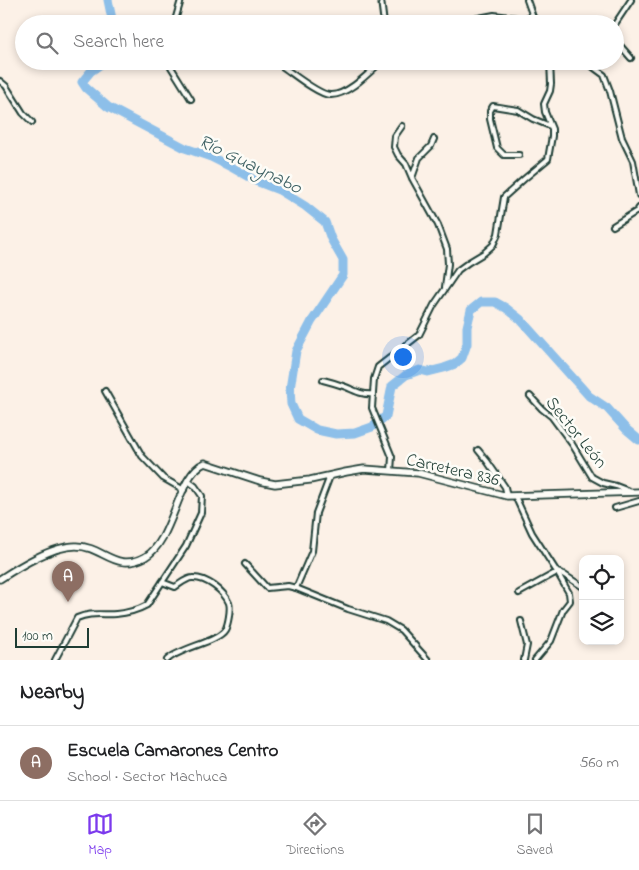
<!DOCTYPE html>
<meta charset="utf-8">
<style>
body{margin:0;font-family:"Indie Flower",sans-serif;background:#f2f2f2;color:#202124}
.controls{position:absolute;right:15px;bottom:15px;display:grid;overflow:hidden;border-radius:10px;box-shadow:0 2px 8px #0003}
.controls button{width:45px;height:45px;display:grid;place-items:center;padding:0;border:0;border-bottom:1px solid #e0e0e0;background:#fff;color:#202124;font:25px sans-serif}
.scale{position:absolute;left:15px;bottom:12px;width:74px;box-sizing:border-box;padding-left:5px;border:2px solid #1f3d34;border-top:0;font-size:14px;line-height:18px;white-space:nowrap;color:#1f3d34;-webkit-text-stroke:4px #fdfcf7;paint-order:stroke}
.you{position:absolute;left:402px;top:356px;width:18px;height:18px;margin:-12px;border:4px solid #fff;border-radius:50%;background:#1a73e8;box-shadow:0 0 0 8px #1a73e833}
.badge{display:grid;place-items:center;width:32px;height:32px;border-radius:50%;background:#7c3aed;color:#fff;font-size:16px;font-weight:700}
.pin{position:absolute;translate:-50% -41px;filter:drop-shadow(0 1px 2px #0008)}
.pin::after{content:'';position:absolute;top:26px;width:18px;height:15px;background:inherit;clip-path:polygon(0 0,100% 0,50% 100%)}
.list{margin:0;padding:0;list-style:none}
h2{display:flex;justify-content:space-between;align-items:center;height:65px;margin:0;padding:0 20px;font-size:21px}
h2 small{font-size:16px;font-weight:400;color:#757577}
.list li{display:grid;grid-template-columns:32px 1fr auto;gap:15px;align-items:center;box-sizing:border-box;height:75px;padding:0 20px;border-top:1px solid #e0e0e0}
.list b{display:block;font-size:19px;white-space:nowrap}
.list p{margin:0;font-size:16px;white-space:nowrap;color:#757577}
.list em{font-size:16px;font-style:normal;color:#757577}
.icon{flex:none;width:28px;height:28px;fill:none;stroke:currentColor;stroke-width:2;stroke-linecap:round;stroke-linejoin:round}
.map{position:relative;flex:none;width:639px;height:660px;overflow:hidden}
.search{position:absolute;background:#fff;box-shadow:0 2px 8px #0003;left:15px;right:15px;top:15px;height:55px;display:flex;align-items:center;gap:12px;box-sizing:border-box;padding:0 18px;border-radius:28px;color:#757577;font-size:19px}
.sheet{height:140px;background:#fff}
nav{display:flex;justify-content:space-around;align-items:center;box-sizing:border-box;height:70px;border-top:1px solid #e0e0e0;background:#fff;font-size:14px;color:#757577}
nav a{display:grid;justify-items:center;gap:2px}
nav .on{color:#7c3aed}
.map>svg:first-child{display:block}
.lines{fill:none;stroke-linecap:round;stroke-linejoin:round}
.river{stroke:#8dbfe9;stroke-width:9}
.street-casing{stroke:#1f3d34;stroke-width:8}
.secondary-casing{stroke:#1f3d34;stroke-width:9}
.street{stroke:#fdfcf7;stroke-width:4}
.secondary{stroke:#fdfcf7;stroke-width:5.5}
.labels{text-anchor:middle;stroke-width:5;stroke-linejoin:round;paint-order:stroke}
.street-label{font-size:18px;fill:#1f3d34;stroke:#fdfcf7}
.water-label{font-size:19px;font-style:italic;fill:#3a5e61;stroke:#fdfcf7}
</style>
<div class="map">
<svg width="639" height="660" viewBox="0 0 639 660">
<rect width="100%" height="100%" fill="#fcf1e7"/>
<filter id="ink" filterUnits="userSpaceOnUse"><feTurbulence type="fractalNoise" baseFrequency=".02" numOctaves="2"/><feDisplacementMap in="SourceGraphic" scale="10" xChannelSelector="R" yChannelSelector="G"/><feConvolveMatrix kernelMatrix="1 2 1 2 8 2 1 2 1" color-interpolation-filters="sRGB"/></filter>
<g filter="url(#ink)">
<g class="lines">
<!-- river -->
<path class="river" d="M108,0L113,24
M105,61L91,71L82,82L86,88L108,107L185,148L211,157L233,168L256,181L279,190L305,206L325,222L331,239L343,260V275L312,321L296,351L290,389L291,404L298,419L317,430L336,434L355,433L372,427L386,416L392,386L406,375L420,370L428,372L444,368L455,364L462,358L467,344V327L471,310L481,302H495L506,308L520,319L589,396L607,408L626,429L639,440"/>
<defs>
<path id="street" d="M381,0L384,24
M527,0L533,17L540,24
M174,24L181,0
M448,24L494,15L525,19L533,17
M615,24L631,0
M615,37L617,42L631,58
M170,61L171,67L191,99
M585,61L604,75L610,91L622,138L633,161L639,195
M283,67C292,73 319,95 330,95C347,96 370,72 382,61
M0,81L6,86L23,113L32,122
M402,126L395,136L394,147L398,155L406,164L412,178L438,225L447,249L448,264L445,287
M519,155H504L497,148L490,119V111L493,106L518,110L533,119L550,126
M412,178L419,158L431,146L434,139
M613,226L637,211L639,208
M323,380C331,382 338,384 346,387C356,391 362,395 373,394
M105,391L142,456L163,478L184,490
M530,396L542,409L552,417L572,444L592,477L603,483L616,486L629,491
M478,450L487,461L505,487L507,496
M391,471L392,457L372,408L374,379L378,367L419,335L434,305L458,270L469,262L484,253L493,245L498,234L504,197L524,179L548,159L552,136V129L545,112L544,104L550,91L551,84L550,61
M515,496L532,533L557,572L563,574L583,587
M615,508L639,501
M245,564L267,588L288,586L296,588L348,609L386,621L401,630L428,660
M162,582L175,587C180,584 187,578 192,578C206,577 224,591 229,603C231,609 228,625 225,630C218,642 179,648 167,660
M296,588L312,551L316,513L330,476
M519,593L557,572L569,593L570,601L563,610L551,641L535,660
M521,621L527,645L524,660
M55,660L77,618C90,612 102,615 116,614C127,613 138,610 147,605L186,546L201,513L202,496L195,486L188,481"/>
<path id="secondary" d="M0,579C20,566 52,546 76,546C103,546 115,573 145,557C174,541 177,474 205,463L260,481L275,484L310,480L346,472L364,469L418,473L507,496L639,492"/>
</defs>
<!-- street casing -->
<use href="#street" class="street-casing"/>
<!-- secondary casing -->
<use href="#secondary" class="secondary-casing"/>
<!-- street -->
<use href="#street" class="street"/>
<!-- secondary -->
<use href="#secondary" class="secondary"/>
</g>
</g>
<g class="labels">
<!-- street labels -->
<g class="street-label">
<text transform="translate(577 432) rotate(51)" y="6">Sector León</text>
<text transform="translate(453 469) rotate(13)" y="6">Carretera 836</text>
</g>
<!-- water labels -->
<g class="water-label">
<text transform="translate(251 163) rotate(26)" y="7">Río Guaynabo</text>
</g>
</g>
</svg>
<div class="controls">
<button><svg class="icon" aria-label="locate" viewBox="0 0 24 24"><circle cx="12" cy="12" r="6"/><path d="M12 2v4M12 18v4M2 12h4M18 12h4"/></svg></button>
<button><svg class="icon" aria-label="layers" viewBox="0 0 24 24"><path d="M12 4l9 5-9 5-9-5zM3 14l9 5 9-5"/></svg></button>
</div>
<div class="scale">100 m</div>
<div class="you"></div>
<div class="pin badge" style="left:68px;top:602px;background:#8d6e63">A</div>
<div class="search"><svg class="icon" aria-label="search" viewBox="0 0 24 24"><circle cx="10" cy="10" r="6"/><path d="M15 15l6 6"/></svg>Search here</div>
</div>
<section class="sheet">
<h2>Nearby<small></small></h2>
<ul class="list">
<li><span class="badge" style="background:#8d6e63">A</span><div><b>Escuela Camarones Centro</b><p>School · Sector Machuca</p></div><em>560 m</em></li>
</ul>
</section>
<nav>
<a class="on"><svg class="icon" aria-label="map" viewBox="0 0 24 24"><path d="M3 6l6-2 6 2 6-2v14l-6 2-6-2-6 2zM9 4v14M15 6v14"/></svg>Map</a>
<a><svg class="icon" aria-label="directions" viewBox="0 0 24 24"><path d="M12 3l9 9-9 9-9-9zM9 14v-3h6M13 9l2 2-2 2"/></svg>Directions</a>
<a><svg class="icon" aria-label="saved" viewBox="0 0 24 24"><path d="M7 4h10v16l-5-4-5 4z"/></svg>Saved</a>
</nav>
